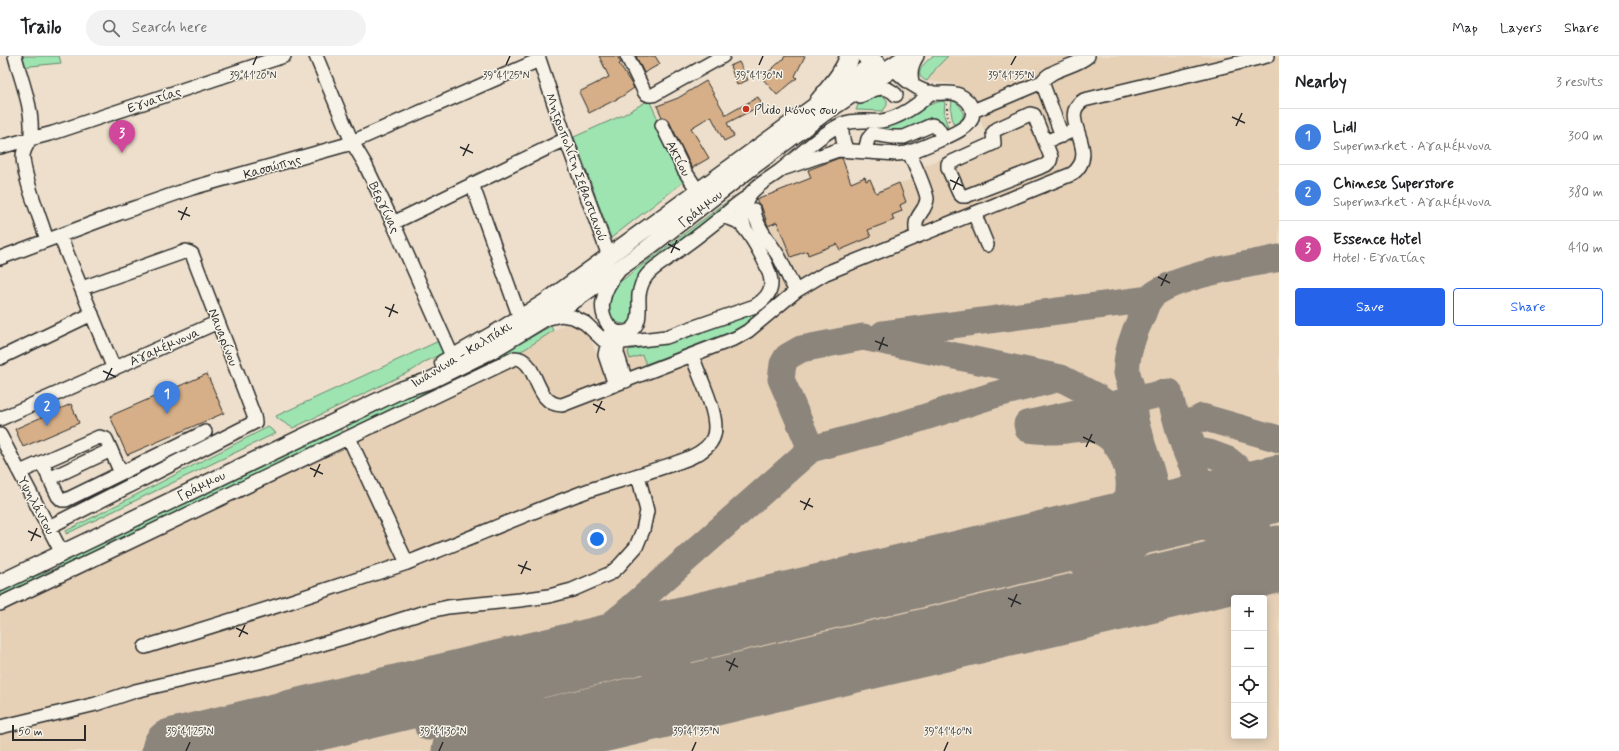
<!DOCTYPE html>
<meta charset="utf-8">
<style>
body{margin:0;font-family:Mynerve,sans-serif;background:#f2f2f2;color:#202124}
.controls{position:absolute;right:12px;bottom:12px;display:grid;overflow:hidden;border-radius:4px;box-shadow:0 2px 10px #0003}
.controls button{width:36px;height:36px;display:grid;place-items:center;padding:0;border:0;border-bottom:1px solid #e0e0e0;background:#fff;color:#202124;font:20px sans-serif}
.scale{position:absolute;left:12px;bottom:10px;width:74px;box-sizing:border-box;padding-left:4px;border:2px solid #2b2b2b;border-top:0;font-size:11px;line-height:14px;white-space:nowrap;color:#2b2b2b;-webkit-text-stroke:3px #f7f3e8;paint-order:stroke}
.you{position:absolute;left:597px;top:483px;width:14px;height:14px;margin:-10px;border:3px solid #fff;border-radius:50%;background:#1a73e8;box-shadow:0 0 0 6px #1a73e833}
.badge{display:grid;place-items:center;width:26px;height:26px;border-radius:50%;background:#2563eb;color:#fff;font-size:13px;font-weight:700}
.pin{position:absolute;translate:-50% -33px;filter:drop-shadow(0 1px 2px #0008)}
.pin::after{content:'';position:absolute;top:21px;width:14px;height:12px;background:inherit;clip-path:polygon(0 0,100% 0,50% 100%)}
.list{margin:0;padding:0;list-style:none}
h2{display:flex;justify-content:space-between;align-items:center;height:52px;margin:0;padding:0 16px;font-size:17px}
h2 small{font-size:13px;font-weight:400;color:#757577}
.list li{display:grid;grid-template-columns:26px 1fr auto;gap:12px;align-items:center;box-sizing:border-box;height:56px;padding:0 16px;border-top:1px solid #e0e0e0}
.list b{display:block;font-size:15px;white-space:nowrap}
.list p{margin:0;font-size:13px;white-space:nowrap;color:#757577}
.list em{font-size:13px;font-style:normal;color:#757577}
.actions{display:flex;gap:8px;padding:12px 16px}
.actions a{flex:1;padding:9px 0;border:1px solid #2563eb;border-radius:4px;text-align:center;font-size:14px;color:#2563eb}
.actions .main{background:#2563eb;color:#fff}
.icon{flex:none;width:22px;height:22px;fill:none;stroke:currentColor;stroke-width:2;stroke-linecap:round;stroke-linejoin:round}
.map{position:relative;flex:none;width:1279px;height:695px;overflow:hidden}
header{display:flex;align-items:center;gap:24px;box-sizing:border-box;height:56px;padding:0 20px;background:#fff;border-bottom:1px solid #e0e0e0}
header strong{font-size:19px}
nav{display:flex;gap:22px;margin-inline-start:auto;font-size:14px}
.search{width:280px;height:36px;background:#f2f2f2;display:flex;align-items:center;gap:10px;box-sizing:border-box;padding:0 14px;border-radius:22px;color:#757577;font-size:15px}
main{display:flex}
aside{flex:1;background:#fff}
.map>svg:first-child{display:block}
.built{fill:#e6d1b7;fill-rule:evenodd}
.green{fill:#9ee4b1;stroke:#64886e}
.lines{fill:none;stroke-linecap:round;stroke-linejoin:round}
.taxiway{stroke:#8c857b;stroke-width:27}
.runway{stroke:#8c857b;stroke-width:67}
.building{fill:#d6af88;stroke:#2b2b2b}
.minor-casing{stroke:#2b2b2b;stroke-width:16}
.major-casing{stroke:#2b2b2b;stroke-width:19}
.highway-casing{stroke:#2b2b2b;stroke-width:22}
.path{stroke:#2b2b2b;stroke-width:2;stroke-dasharray:1 3;stroke-linecap:butt}
.minor{stroke:#f7f3e8;stroke-width:13}
.major{stroke:#f7f3e8;stroke-width:16}
.highway{stroke:#f7f3e8;stroke-width:19}
.ticks{fill:none;stroke:#2b2b2b;stroke-width:1.5}
.poi-dot{fill:#c8321e;stroke:#f7f3e8;stroke-width:1.5}
.labels{text-anchor:middle;stroke-width:3;stroke-linejoin:round;paint-order:stroke}
.street-label{font-size:13px;fill:#2b2b2b;stroke:#f7f3e8}
.poi-label{font-size:13px;fill:#2b2b2b;stroke:#f7f3e8;text-anchor:start}
.ticks-label{font-size:10px;text-anchor:middle;fill:#2b2b2b;stroke:#f7f3e8;stroke-width:3;stroke-linejoin:round;paint-order:stroke}
</style>
<header>
<strong>Trailo</strong>
<div class="search"><svg class="icon" aria-label="search" viewBox="0 0 24 24"><circle cx="10" cy="10" r="6"/><path d="M15 15l6 6"/></svg>Search here</div>
<nav><a>Map</a><a>Layers</a><a>Share</a></nav>
</header>
<main>
<div class="map">
<svg width="1279" height="695" viewBox="0 0 1279 695">
<rect width="100%" height="100%" fill="#eddfcb"/>
<filter id="ink" filterUnits="userSpaceOnUse"><feTurbulence type="fractalNoise" baseFrequency=".025" numOctaves="2"/><feDisplacementMap in="SourceGraphic" scale="8" xChannelSelector="R" yChannelSelector="G"/><feConvolveMatrix kernelMatrix="1 2 1 2 8 2 1 2 1" color-interpolation-filters="sRGB"/></filter>
<g filter="url(#ink)">
<!-- built -->
<path class="built" d="M948,0H1279V695H0V546L525,293L565,268L577,269L586,276L592,286L599,305L628,296L629,294L684,283L759,255L775,242L779,232L781,222L780,213L772,197L751,169L749,163V154L805,132L803,125L811,122L808,114L841,101L851,127L865,121L866,124L870,123L876,136L924,119L921,111L988,83L982,69L978,48L969,36L953,28L927,25L937,11ZM1234,542H1264V680H1234Z"/>
<!-- green -->
<path class="green" d="M18,0H59L61,7L21,11Z
M933,0H948L937,11L927,25C911,19 925,6 933,0Z
M877,40L884,41L887,44V49L883,55L856,54L858,49Z
M649,44L686,124L611,182L574,81L623,59Z
M952,44C963,49 969,63 955,69L953,67L951,55Z
M941,45L945,46L944,59L948,71L946,72L939,64L926,63L901,76L885,73L926,50Z
M728,145L730,147L726,152L642,215L638,222L633,263L625,268C601,266 608,243 617,228Z
M763,253L748,267L738,273L646,308L642,299L630,303L628,296L629,294L684,283Z
M551,270L553,275L525,293L350,378L346,369L410,337L478,311Z
M441,284L445,296L425,306L413,314L293,372L278,363L276,360Z
M268,371L276,377L66,478V475Z
M340,372L344,381L0,546V534L22,524L39,519L56,512L69,501Z"/>
<g class="lines">
<!-- taxiway -->
<path class="taxiway" d="M883,278L1150,243
M1169,336C1176,363 1188,421 1213,436C1220,440 1228,441 1237,442L1111,471C1118,463 1124,455 1127,445C1135,419 1121,379 1092,373C1080,370 1068,375 1056,375C1047,375 1037,374 1028,373L1027,368Z
M1279,383L1202,361L1197,364L1186,367L1193,394L1209,397L1228,404L1239,413C1240,427 1236,432 1225,441L1237,442L1279,432
M811,393L781,323L783,308L787,301L801,293L863,281L1061,322L1097,341L1127,362L1133,368L1141,382
M1171,449C1196,475 1223,479 1258,474
M1086,515C1134,502 1167,473 1152,419C1147,399 1137,379 1134,358C1132,350 1132,340 1131,331C1130,326 1128,322 1127,317C1125,301 1134,276 1141,262C1144,256 1146,247 1150,242C1171,220 1248,209 1279,202
M642,546C634,555 627,567 628,580C630,596 654,614 670,614C673,613 676,612 679,612
M428,671L503,648L535,631L552,618L622,560L811,393L891,372L994,339L1061,322"/>
<!-- runway -->
<path class="runway" d="M175,695L1279,432
M465,695L1279,503"/>
</g>
<!-- building -->
<path class="building" d="M599,0H617L621,7L619,8L634,32L621,41L589,57L579,36L609,21Z
M636,0H655L660,8L644,17Z
M785,0H805L795,20L797,22L777,39L762,22L784,2Z
M739,6L748,24L737,29L730,10Z
M706,25L726,59L758,41L762,49L727,67L734,80L724,85L711,60L691,72L709,102L692,112L669,65L666,62L662,61L657,50L678,42Z
M839,102H842L851,127L865,121L866,125L870,123L876,137L899,127L906,146L900,149L902,155L892,159L894,164L868,174L871,181L840,194L837,188L808,199L807,195L791,201L777,166L768,170L762,152L756,144L811,122L808,114Z
M207,318L224,357L127,399L110,360Z
M71,348L79,367L23,391L15,373Z"/>
<g class="lines">
<defs>
<path id="minor" d="M15,0C21,24 33,52 31,77C31,87 22,92 23,102C25,126 40,161 47,184
M316,0L352,86L365,108L393,167L453,302
M538,0L566,83L609,200
M627,0L645,37L649,39H653L723,0
M1042,26L1062,80
M913,29C909,18 911,9 917,0
M860,41C872,33 885,27 896,39
M973,55L1042,26C1051,12 1076,11 1088,0
M662,69L684,114L698,135
M841,69L843,84L846,93
M1045,86L1051,101L1050,105L1046,109L966,140H962L959,137L948,112V108L952,106L994,87L993,77L997,73L1030,58L1034,59L1045,86L1077,73
M0,91L53,77L284,0
M865,95L868,83L872,78L893,81H904L932,69L937,71L944,82
M909,96C913,106 927,135 927,143C925,159 912,157 917,180
M782,113L838,94L897,98L907,97C919,93 957,78 966,70C978,60 972,45 959,39C951,35 943,38 934,37C918,36 904,23 893,12
M472,128L520,262
M754,154C756,171 770,186 779,201C785,212 789,224 796,235
M974,157L987,189
M393,167L566,83
M745,173C741,161 742,153 748,141C755,129 770,123 781,114C800,99 819,79 842,68C855,63 868,66 881,65C898,63 920,48 931,36
M60,180L114,313
M0,202L120,157L192,132L345,89L539,4
M618,216C611,224 605,234 603,245C600,260 611,283 629,275C643,269 638,250 639,239C640,233 642,226 645,222C650,213 661,208 668,202C685,190 701,178 717,165C728,157 736,147 748,141
M549,262L561,259L573,261L585,267L603,284L623,286L666,281L755,250C763,245 771,238 771,228C772,214 749,174 738,166C733,163 727,162 723,161
M610,277L605,299L615,329
M619,278L617,297L626,325
M0,302L92,258
M0,363L218,266
M0,379L62,497
M349,382L407,507C463,485 519,461 576,439C599,430 624,424 648,416C667,409 705,402 713,382C722,362 698,319 692,299
M42,407L58,440L62,444H66L205,376
M20,416L99,381L106,383L121,417
M49,423L111,394
M49,471L255,366L254,360L192,198L186,195L181,197L82,232
M0,548L515,302C539,303 533,349 562,349L736,282L748,275L796,235L826,217L1072,118C1103,95 1055,61 1084,44L1267,0
M145,591L286,547L407,507
M0,671L96,648L135,635L259,606L343,582L425,556L448,551L520,544L549,540L572,534L611,517L619,510L636,491L643,474L647,455L638,419"/>
<path id="major" d="M443,307L499,275L547,245L874,7
M0,527L403,333L431,324L492,294L576,243L645,194L752,111L824,57L884,17"/>
<path id="highway" d="M867,0L884,17L910,0
M819,46C831,31 844,18 850,0"/>
</defs>
<!-- minor casing -->
<use href="#minor" class="minor-casing"/>
<!-- major casing -->
<use href="#major" class="major-casing"/>
<!-- highway casing -->
<use href="#highway" class="highway-casing"/>
<!-- path -->
<path class="path" d="M947,48V56L949,67"/>
<!-- minor -->
<use href="#minor" class="minor"/>
<!-- major -->
<use href="#major" class="major"/>
<!-- highway -->
<use href="#highway" class="highway"/>
</g>
</g>
<!-- ticks -->
<path class="ticks" d="M253,9L257,0M506,9L510,0M759,9L763,0M1011,9L1016,0M1232,61L1245,67M1236,70L1242,57M460,91L473,97M463,100L469,88M950,124L963,130M953,134L959,121M178,155L190,160M181,164L187,151M668,188L680,194M671,197L677,184M1158,221L1170,227M1161,230L1167,218M385,251L398,257M389,261L394,248M875,285L888,290M879,294L884,281M103,315L116,321M106,324L112,312M593,348L605,354M596,357L602,345M1083,381L1095,387M1086,391L1092,378M310,412L323,418M314,421L320,408M800,445L813,451M804,454L810,442M28,475L41,481M31,485L37,472M518,509L531,514M521,518L527,505M1008,542L1021,548M1011,551L1017,538M236,572L248,578M239,581L245,569M726,605L738,611M729,615L735,602M186,695L190,686M439,695L443,686M692,695L696,686M944,695L948,686"/>
<!-- markers -->
<circle class="poi-dot" cx="746" cy="53" r="4"/>
<g class="labels">
<!-- street labels -->
<g class="street-label">
<text transform="translate(154 43) rotate(-19)" y="5">Εγνατίας</text>
<text transform="translate(679 102) rotate(63)" y="5">Ακτίου</text>
<text transform="translate(272 110) rotate(-16)" y="5">Κασσώπης</text>
<text transform="translate(577 111) rotate(70)" y="5">Μητροπολίτη Σεβαστιανού</text>
<text transform="translate(385 151) rotate(65)" y="5">Βεργίνας</text>
<text transform="translate(700 152) rotate(-38)" y="5">Γράμμου</text>
<text transform="translate(224 281) rotate(69)" y="5">Ναυαρίνου</text>
<text transform="translate(164 290) rotate(-24)" y="5">Αγαμέμνονα</text>
<text transform="translate(461 298) rotate(-31)" y="5">Ιωάννινα - Καλπάκι</text>
<text transform="translate(201 429) rotate(-26)" y="5">Γράμμου</text>
<text transform="translate(37 449) rotate(62)" y="5">Υψηλάντου</text>
</g>
<!-- poi labels -->
<g class="poi-label">
<text x="754" y="58">Plido μόνος σου</text>
</g>
</g>
<g class="ticks-label">
<text x="253" y="23">39°41'20"N</text>
<text x="506" y="23">39°41'25"N</text>
<text x="759" y="23">39°41'30"N</text>
<text x="1011" y="23">39°41'35"N</text>
<text x="190" y="679">39°41'25"N</text>
<text x="443" y="679">39°41'30"N</text>
<text x="696" y="679">39°41'35"N</text>
<text x="948" y="679">39°41'40"N</text>
</g>
</svg>
<div class="controls">
<button>+</button>
<button>−</button>
<button><svg class="icon" aria-label="locate" viewBox="0 0 24 24"><circle cx="12" cy="12" r="6"/><path d="M12 2v4M12 18v4M2 12h4M18 12h4"/></svg></button>
<button><svg class="icon" aria-label="layers" viewBox="0 0 24 24"><path d="M12 4l9 5-9 5-9-5zM3 14l9 5 9-5"/></svg></button>
</div>
<div class="scale">50 m</div>
<div class="you"></div>
<div class="pin badge" style="left:167px;top:358px;background:#3f7fe0">1</div>
<div class="pin badge" style="left:47px;top:370px;background:#3f7fe0">2</div>
<div class="pin badge" style="left:122px;top:97px;background:#d1479c">3</div>
</div>
<aside>
<h2>Nearby<small>3 results</small></h2>
<ul class="list">
<li><span class="badge" style="background:#3f7fe0">1</span><div><b>Lidl</b><p>Supermarket · Αγαμέμνονα</p></div><em>300 m</em></li>
<li><span class="badge" style="background:#3f7fe0">2</span><div><b>Chinese Superstore</b><p>Supermarket · Αγαμέμνονα</p></div><em>380 m</em></li>
<li><span class="badge" style="background:#d1479c">3</span><div><b>Essence Hotel</b><p>Hotel · Εγνατίας</p></div><em>410 m</em></li>
</ul>
<div class="actions"><a class="main">Save</a><a>Share</a></div>
</aside>
</main>
